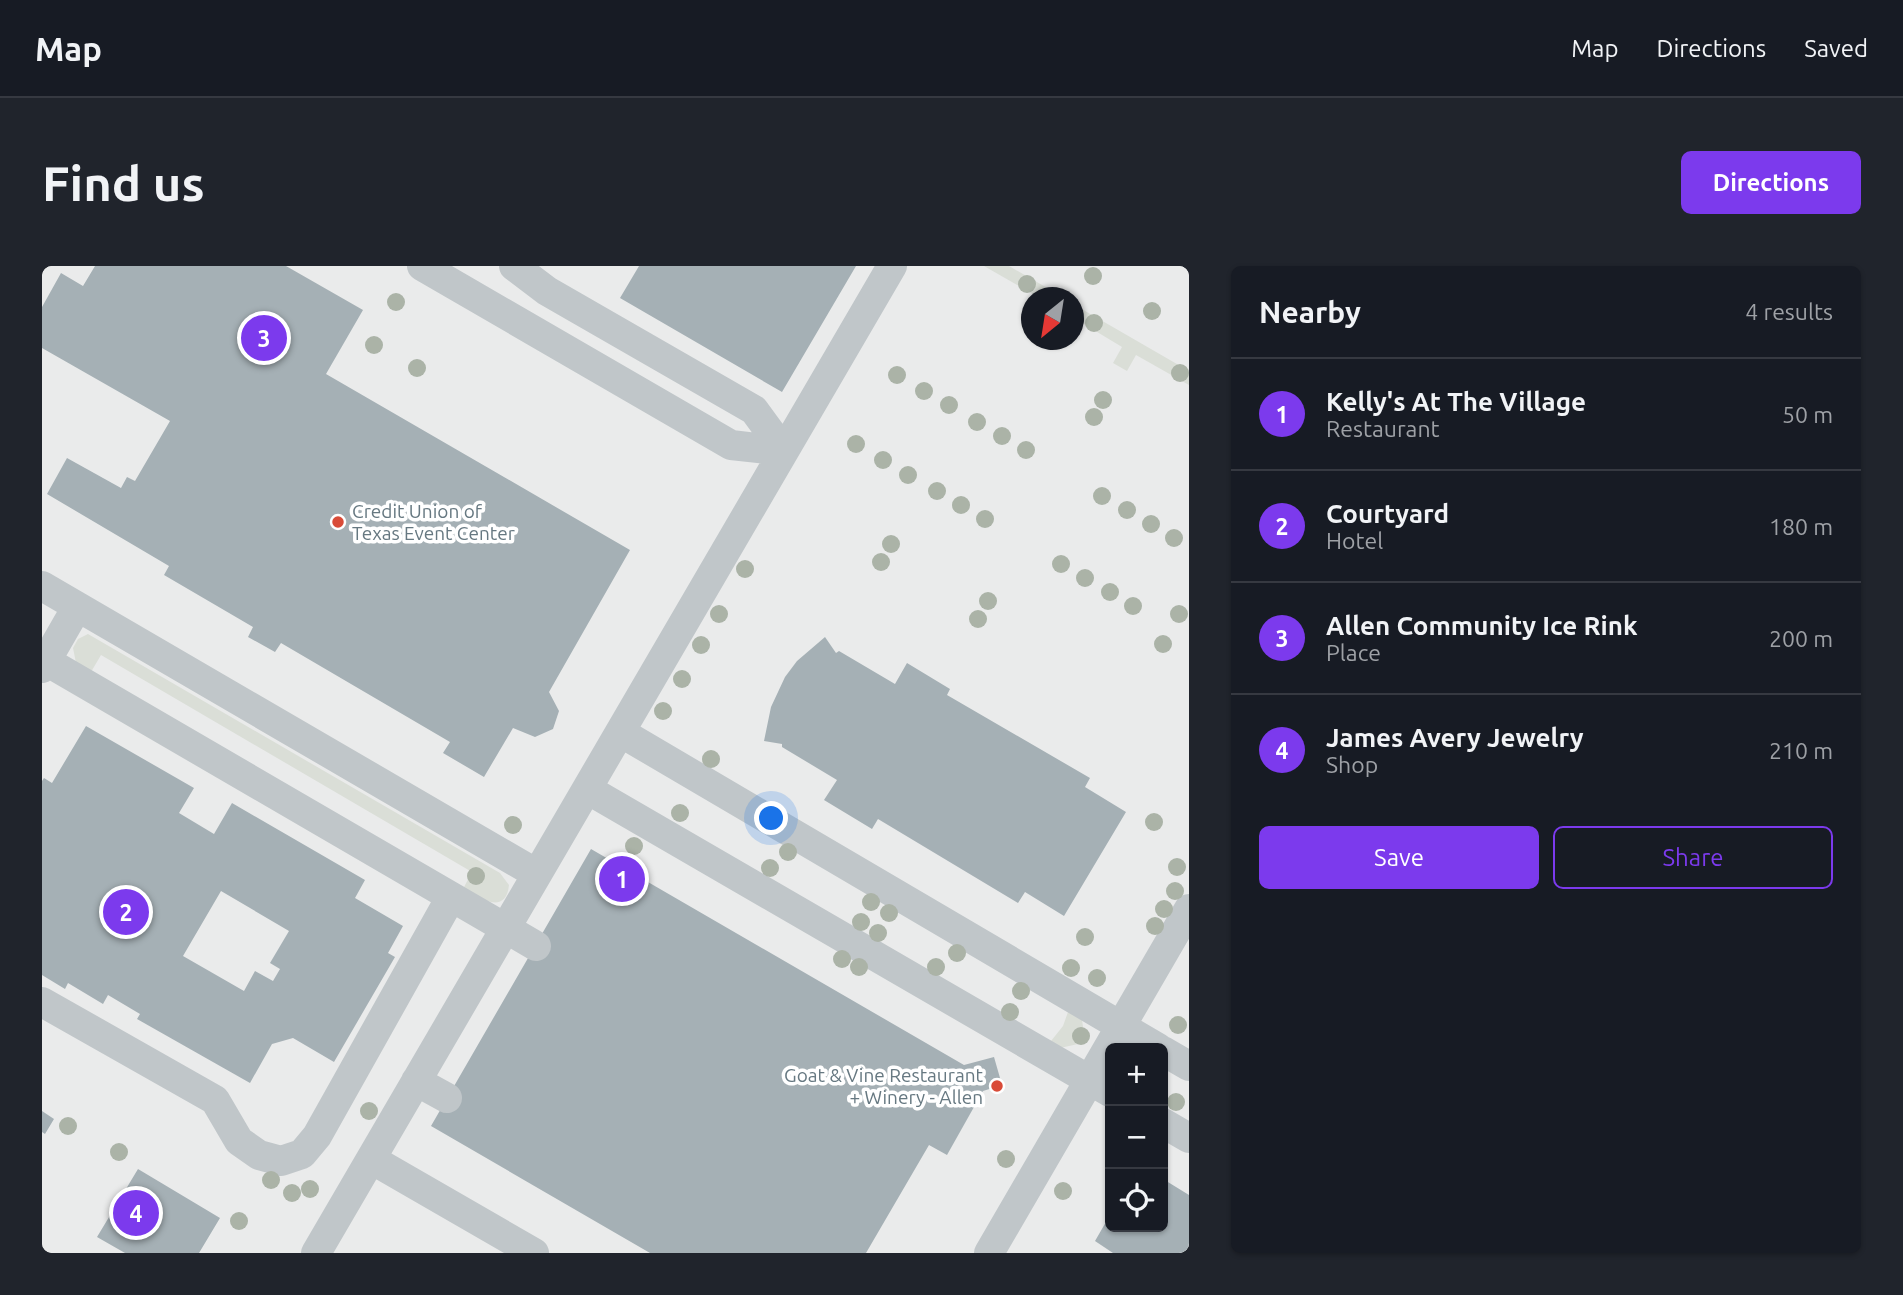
<!DOCTYPE html>
<meta charset="utf-8">
<style>
body{margin:0;font-family:Ubuntu,sans-serif;background:#20242c;color:#f1f3f6}
.controls{position:absolute;right:21px;bottom:21px;display:grid;overflow:hidden;border-radius:10px;box-shadow:0 2px 5px #0004}
.controls button{width:63px;height:63px;display:grid;place-items:center;padding:0;border:0;border-bottom:2px solid #363941;background:#171b24;color:#f1f3f6;font:35px sans-serif}
.compass{position:absolute;left:979px;top:21px;width:63px;height:63px;border-radius:50%;background:#171b24;box-shadow:0 2px 5px #0004;rotate:210deg}
.you{position:absolute;left:730px;top:553px;width:24px;height:24px;margin:-18px;border:5px solid #fff;border-radius:50%;background:#1a73e8;box-shadow:0 0 0 10px #1a73e833}
.badge{display:grid;place-items:center;width:46px;height:46px;border-radius:50%;background:#7c3aed;color:#fff;font-size:23px;font-weight:700}
.pin{position:absolute;translate:-50% -50%;border:4px solid #fff;box-shadow:0 2px 7px #0006}
.list{margin:0;padding:0;list-style:none}
h2{display:flex;justify-content:space-between;align-items:center;height:91px;margin:0;padding:0 28px;font-size:30px}
h2 small{font-size:23px;font-weight:400;color:#9ea1a6}
.list li{display:grid;grid-template-columns:46px 1fr auto;gap:21px;align-items:center;box-sizing:border-box;height:112px;padding:0 28px;border-top:2px solid #363941}
.list b{display:block;font-size:26px;white-space:nowrap}
.list p{margin:0;font-size:23px;white-space:nowrap;color:#9ea1a6}
.list em{font-size:23px;font-style:normal;color:#9ea1a6}
.actions{display:flex;gap:14px;padding:21px 28px}
.actions a{flex:1;padding:16px 0;border:2px solid #7c3aed;border-radius:10px;text-align:center;font-size:24px;color:#7c3aed}
.actions .main{background:#7c3aed;color:#fff}
.icon{flex:none;width:38px;height:38px;fill:none;stroke:currentColor;stroke-width:2;stroke-linecap:round;stroke-linejoin:round}
.map{position:relative;flex:none;width:1147px;height:987px;overflow:hidden;border-radius:10px}
header{display:flex;align-items:center;gap:42px;box-sizing:border-box;height:98px;padding:0 35px;background:#171b24;border-bottom:2px solid #363941}
header strong{font-size:33px}
nav{display:flex;gap:38px;margin-inline-start:auto;font-size:24px}
.intro{display:flex;align-items:center;justify-content:space-between;box-sizing:border-box;height:168px;padding:0 42px}
h1{margin:0;font-size:49px}
.button{padding:18px 32px;border-radius:10px;background:#7c3aed;color:#fff;font-size:24px;font-weight:700}
main{display:flex;gap:42px;padding:0 42px}
aside{flex:1;background:#171b24;border-radius:10px;box-shadow:0 2px 5px #0004}
.map>svg:first-child{display:block}
.built{fill:#eaebeb;fill-rule:evenodd}
.green{fill:#daded7}
.building{fill:#a5b0b5;fill-rule:evenodd}
.lines{fill:none;stroke-linecap:round;stroke-linejoin:round}
.minor{stroke:#c0c6c9;stroke-width:30}
.tree{fill:#abb3a7}
.poi-dot{fill:#d94b38;stroke:#fff;stroke-width:2.5}
.labels{text-anchor:middle;stroke-width:7;stroke-linejoin:round;paint-order:stroke}
.poi-label{font-size:19px;fill:#667881;stroke:#fff;text-anchor:start}
</style>
<header>
<strong>Map</strong>
<nav><a>Map</a><a>Directions</a><a>Saved</a></nav>
</header>
<div class="intro"><h1>Find us</h1><a class="button">Directions</a></div>
<main>
<div class="map">
<svg width="1147" height="987" viewBox="0 0 1147 987">
<rect width="100%" height="100%" fill="#f9f9f7"/>
<!-- built -->
<path class="built" d="M0,0H1147V987H0ZM989,32H1031V74H989ZM1068,782H1121V961H1068Z"/>
<!-- green -->
<path class="green" d="M942,0H967L1021,31H996Z
M1031,38L1147,105V119L1094,89L1085,105L1071,97L1080,81L1032,52Z
M46,368L458,607L467,619C464,650 437,632 421,623L430,606L59,389L49,406L34,397L31,382L36,373Z
M1026,746L1040,754L1042,767L1036,778L1018,782L1009,775L1021,760Z"/>
<!-- building -->
<path class="building" d="M53,0H244L321,44L284,108L588,284L507,426L517,445L511,463L493,471L471,462L442,511L401,487L408,476L239,377L233,386L206,371L211,361L122,309L127,300L5,228L25,192L79,222L85,211L93,215L128,155L0,82V41L19,7L41,20Z
M597,0H814L740,126L578,32Z
M783,371L794,387L797,385L853,418L865,397L908,423L905,429L1048,512L1043,521L1084,546L1022,650L983,626L976,637L836,553L830,563L782,534L795,514L740,481V478L722,475L729,441L743,411L755,395Z
M44,460L152,522L137,547L172,568L190,537L323,614L313,632L361,660L346,687L353,691L292,796L251,772L230,778L208,817L95,753L98,748L66,729L61,738L26,717L23,723L0,709V515L2,512L10,517ZM179,625L247,665L228,697L238,703L231,715L213,705L202,725L141,690Z
M549,583L922,799L952,791L960,819L941,825L905,889L887,879L824,987H608L389,860Z
M0,845L12,853L3,868L0,866Z
M96,903L178,952L157,987H83L55,971Z
M1121,913L1147,929V987H1071L1053,975L1068,949V961H1121Z"/>
<g class="lines">
<!-- minor -->
<path class="minor" d="M380,0L689,179L742,185
M472,0L505,25L712,144L742,185
M0,320L495,608
M4,395L494,680
M0,402L35,341
M578,466L1116,782
M545,523L1068,826
M0,736L173,834L197,875L217,889L239,895L260,888L275,870L409,631
M1121,785L1147,800
M374,815L405,832
M1121,857L1147,872
M329,893L492,987
M274,987L850,0
M947,987L1147,643"/>
</g>
<!-- trees -->
<g class="tree">
<circle cx="1051" cy="10" r="9"/>
<circle cx="985" cy="18" r="9"/>
<circle cx="354" cy="36" r="9"/>
<circle cx="1110" cy="45" r="9"/>
<circle cx="1052" cy="57" r="9"/>
<circle cx="332" cy="79" r="9"/>
<circle cx="375" cy="102" r="9"/>
<circle cx="1138" cy="107" r="9"/>
<circle cx="855" cy="109" r="9"/>
<circle cx="882" cy="125" r="9"/>
<circle cx="1061" cy="134" r="9"/>
<circle cx="907" cy="139" r="9"/>
<circle cx="1052" cy="151" r="9"/>
<circle cx="935" cy="156" r="9"/>
<circle cx="960" cy="170" r="9"/>
<circle cx="814" cy="178" r="9"/>
<circle cx="984" cy="184" r="9"/>
<circle cx="841" cy="194" r="9"/>
<circle cx="866" cy="209" r="9"/>
<circle cx="895" cy="225" r="9"/>
<circle cx="1060" cy="230" r="9"/>
<circle cx="919" cy="239" r="9"/>
<circle cx="1085" cy="244" r="9"/>
<circle cx="943" cy="253" r="9"/>
<circle cx="1109" cy="258" r="9"/>
<circle cx="1132" cy="272" r="9"/>
<circle cx="849" cy="278" r="9"/>
<circle cx="839" cy="296" r="9"/>
<circle cx="1019" cy="298" r="9"/>
<circle cx="703" cy="303" r="9"/>
<circle cx="1043" cy="312" r="9"/>
<circle cx="1068" cy="326" r="9"/>
<circle cx="946" cy="335" r="9"/>
<circle cx="1091" cy="340" r="9"/>
<circle cx="677" cy="348" r="9"/>
<circle cx="1137" cy="348" r="9"/>
<circle cx="936" cy="353" r="9"/>
<circle cx="1121" cy="378" r="9"/>
<circle cx="659" cy="379" r="9"/>
<circle cx="640" cy="413" r="9"/>
<circle cx="621" cy="445" r="9"/>
<circle cx="669" cy="493" r="9"/>
<circle cx="638" cy="547" r="9"/>
<circle cx="1112" cy="556" r="9"/>
<circle cx="471" cy="559" r="9"/>
<circle cx="592" cy="580" r="9"/>
<circle cx="746" cy="586" r="9"/>
<circle cx="1135" cy="601" r="9"/>
<circle cx="728" cy="602" r="9"/>
<circle cx="434" cy="610" r="9"/>
<circle cx="1133" cy="625" r="9"/>
<circle cx="829" cy="636" r="9"/>
<circle cx="1122" cy="643" r="9"/>
<circle cx="847" cy="647" r="9"/>
<circle cx="819" cy="656" r="9"/>
<circle cx="1113" cy="660" r="9"/>
<circle cx="836" cy="667" r="9"/>
<circle cx="1043" cy="671" r="9"/>
<circle cx="915" cy="687" r="9"/>
<circle cx="800" cy="693" r="9"/>
<circle cx="817" cy="701" r="9"/>
<circle cx="894" cy="701" r="9"/>
<circle cx="1029" cy="702" r="9"/>
<circle cx="1055" cy="712" r="9"/>
<circle cx="979" cy="725" r="9"/>
<circle cx="968" cy="746" r="9"/>
<circle cx="1136" cy="759" r="9"/>
<circle cx="1039" cy="770" r="9"/>
<circle cx="1134" cy="836" r="9"/>
<circle cx="327" cy="845" r="9"/>
<circle cx="26" cy="860" r="9"/>
<circle cx="77" cy="886" r="9"/>
<circle cx="964" cy="893" r="9"/>
<circle cx="229" cy="914" r="9"/>
<circle cx="268" cy="923" r="9"/>
<circle cx="1021" cy="925" r="9"/>
<circle cx="250" cy="927" r="9"/>
<circle cx="197" cy="955" r="9"/>
</g>
<!-- markers -->
<g class="poi-dot">
<circle cx="296" cy="256" r="7"/>
<circle cx="955" cy="820" r="7"/>
</g>
<g class="labels">
<!-- poi labels -->
<g class="poi-label">
<text x="310" y="252">Credit Union of<tspan x="310" dy="22">Texas Event Center</tspan></text>
<text x="941" y="816" text-anchor="end">Goat &amp; Vine Restaurant<tspan x="941" dy="22">+ Winery - Allen</tspan></text>
</g>
</g>
</svg>
<div class="controls">
<button>+</button>
<button>−</button>
<button><svg class="icon" aria-label="locate" viewBox="0 0 24 24"><circle cx="12" cy="12" r="6"/><path d="M12 2v4M12 18v4M2 12h4M18 12h4"/></svg></button>
</div>
<svg class="compass" viewBox="-18 -18 36 36"><path d="M0-13l5 13h-10z" fill="#e53935"/><path d="M0 13l5-13h-10z" fill="#9ea1a6"/></svg>
<div class="you"></div>
<div class="pin badge" style="left:580px;top:613px">1</div>
<div class="pin badge" style="left:84px;top:646px">2</div>
<div class="pin badge" style="left:222px;top:72px">3</div>
<div class="pin badge" style="left:94px;top:947px">4</div>
</div>
<aside>
<h2>Nearby<small>4 results</small></h2>
<ul class="list">
<li><span class="badge">1</span><div><b>Kelly's At The Village</b><p>Restaurant</p></div><em>50 m</em></li>
<li><span class="badge">2</span><div><b>Courtyard</b><p>Hotel</p></div><em>180 m</em></li>
<li><span class="badge">3</span><div><b>Allen Community Ice Rink</b><p>Place</p></div><em>200 m</em></li>
<li><span class="badge">4</span><div><b>James Avery Jewelry</b><p>Shop</p></div><em>210 m</em></li>
</ul>
<div class="actions"><a class="main">Save</a><a>Share</a></div>
</aside>
</main>
